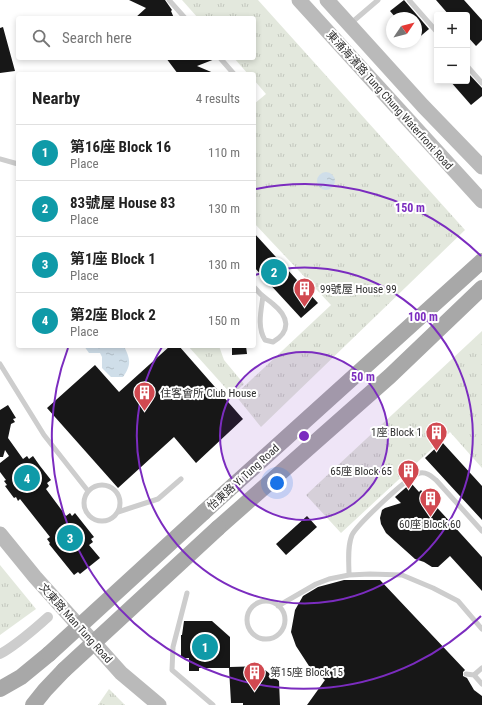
<!DOCTYPE html>
<meta charset="utf-8">
<style>
body{margin:0;font-family:"Roboto Condensed","Noto Sans TC",sans-serif;background:#f6f6f6;color:#222}
.controls{position:absolute;right:12px;top:12px;display:grid;overflow:hidden;border-radius:4px;box-shadow:0 2px 6px #0003}
.controls button{width:36px;height:36px;display:grid;place-items:center;padding:0;border:0;border-bottom:1px solid #e0e0e0;background:#fff;color:#222;font:20px sans-serif}
.compass{position:absolute;left:386px;top:12px;width:36px;height:36px;border-radius:50%;background:#fff;box-shadow:0 2px 6px #0003;rotate:55deg}
.you{position:absolute;left:277px;top:483px;width:14px;height:14px;margin:-10px;border:3px solid #fff;border-radius:50%;background:#1a73e8;box-shadow:0 0 0 6px #1a73e833}
.badge{display:grid;place-items:center;width:26px;height:26px;border-radius:50%;background:#d14950;color:#fff;font-size:13px;font-weight:700}
.pin{position:absolute;translate:-50% -50%;border:2px solid #fff;box-shadow:0 1px 4px #0006}
.list{margin:0;padding:0;list-style:none}
h2{display:flex;justify-content:space-between;align-items:center;height:52px;margin:0;padding:0 16px;font-size:17px}
h2 small{font-size:13px;font-weight:400;color:#767676}
.list li{display:grid;grid-template-columns:26px 1fr auto;gap:12px;align-items:center;box-sizing:border-box;height:56px;padding:0 16px;border-top:1px solid #e0e0e0}
.list b{display:block;font-size:15px;white-space:nowrap}
.list p{margin:0;font-size:13px;white-space:nowrap;color:#767676}
.list em{font-size:13px;font-style:normal;color:#767676}
.icon{flex:none;width:22px;height:22px;fill:none;stroke:currentColor;stroke-width:2;stroke-linecap:round;stroke-linejoin:round}
.map{position:relative;flex:none;width:482px;height:705px;overflow:hidden}
.search{position:absolute;background:#fff;box-shadow:0 2px 6px #0003;left:16px;top:16px;width:240px;height:44px;display:flex;align-items:center;gap:10px;box-sizing:border-box;padding:0 14px;border-radius:4px;color:#767676;font-size:15px}
.panel{position:absolute;background:#fff;box-shadow:0 2px 6px #0003;left:16px;top:72px;width:240px;height:276px;border-radius:4px}
.map>svg:first-child{display:block}
.park{fill:url(#park-tufts)}
.water{fill:url(#water-ripples)}
.building{fill:#171717}
.lines{fill:none;stroke-linecap:round;stroke-linejoin:round}
.lane{stroke:#cdcdcd;stroke-width:5}
.street{stroke:#cdcdcd;stroke-width:10}
.secondary{stroke:#bababa;stroke-width:15}
.primary{stroke:#a8a8a8;stroke-width:16}
.primary-bridge{stroke:#a8a8a8;stroke-width:16}
.ring{fill:none;stroke:#7b2cbf;stroke-width:2}
.labels{text-anchor:middle;stroke-width:4;stroke-linejoin:round;paint-order:stroke}
.street-label{font-size:11px;fill:#303030;stroke:#fff}
.poi-label{font-size:11px;fill:#303030;stroke:#fff;text-anchor:start}
.centre{fill:#7b2cbf;stroke:#fff;stroke-width:2}
.ring-label{font-size:12px;text-anchor:middle;font-weight:bold;fill:#7b2cbf;stroke:#fff;stroke-width:4;stroke-linejoin:round;paint-order:stroke}
</style>
<div class="map">
<svg width="482" height="705" viewBox="0 0 482 705">
<defs>
<pattern id="park-tufts" width="24" height="20" patternUnits="userSpaceOnUse"><rect width="24" height="20" fill="#e3e8dd"/><path d="M3 7l-1-3M5 7V3M7 7l1-3M15 17l-1-3M17 17v-4M19 17l1-3" fill="none" stroke="#c3c7be"/></pattern>
<pattern id="water-ripples" width="26" height="14" patternUnits="userSpaceOnUse"><rect width="26" height="14" fill="#cfdee9"/><path d="M2 4q2-2 4 0t4 0M15 11q2-2 4 0t4 0" fill="none" stroke="#b2bfc8"/></pattern>
</defs>
<rect width="100%" height="100%" fill="#fff"/>
<!-- park -->
<path class="park" d="M182,0H258L465,230L261,427L235,395L331,305L254,223V104L266,94L254,80V74H248L234,58H254V18H198Z
M482,331V468L450,432L341,533L306,495Z
M188,346H219L224,360L244,384L232,395Z
M0,565L36,609L0,635Z
M109,689L125,705H98Z"/>
<!-- water -->
<path class="water" d="M317 181a9 9 0 1 1 18 0a9 9 0 1 1-18 0Z
M84,346H124C130,359 132,364 123,377H111L102,368V357L100,353H89Z"/>
<!-- building -->
<path class="building" d="M129,0H165L172,10L171,11L174,18H135L146,8Z
M404,0L429,29L416,40V18H396L390,11Z
M436,0H464L482,20V40L476,46L467,36V15H449Z
M3,27L15,71L0,73V28Z
M166,58H215V59L197,66L216,74H178Z
M467,72L482,88V96L471,105L450,81H467Z
M254,233L318,303L301,318L254,267Z
M170,346H179L243,419L196,463L174,437L118,488L47,408L95,365L119,392Z
M232,346H246L247,354L232,355Z
M8,405L16,418L13,419L15,422L11,424L8,438L23,459L27,456L29,459L33,456L40,466L51,480L47,483L49,486L46,489L66,516L70,513L72,516L75,513L94,537L91,539L93,542L89,545L100,558L80,574L78,572L74,575L49,544L50,543L47,539L50,537L20,499L18,501L16,497L14,498L5,486L7,485L4,481L6,480L0,472V463L9,456L5,450L3,457H0V410Z
M442,442L482,486V520L425,458Z
M411,483L419,492L421,490L482,557V591L450,556L438,567H432L424,562L415,559L386,533L381,524L380,518L382,510L385,508L401,503L395,497Z
M307,516L317,527L286,555L276,544Z
M344,580H380L465,670L463,672V676L467,678L474,690L482,696V705H307L325,680L309,666L296,646L291,632L295,610L303,596L318,587Z
M184,621H212L230,637V667L260,666L279,681L280,705H243V703H231L229,668H199V671H189V658H181V635H182Z"/>
<g class="lines">
<!-- lane -->
<path class="lane" d="M169,0L185,18
M409,0L437,32
M350,24L378,0
M220,58L234,74
M467,66L482,83
M0,159L18,164
M254,287C257,290 260,294 263,296C266,299 270,301 273,304C288,316 292,331 273,342L265,340C257,327 261,311 263,296
M0,364L44,435L88,491
M84 503a18 18 0 1 1 36 0a18 18 0 1 1-36 0Z
M118,512L158,499L181,479
M349,575C349,562 347,547 352,535C357,525 409,475 420,473C427,472 431,476 436,480L482,531
M187,593L173,647L172,670L213,705
M247 620a19 19 0 1 1 38 0a19 19 0 1 1-38 0Z
M278,606L316,584L329,579L349,575L370,574L402,575L433,588L458,601L482,629
M466,674L474,675L482,684
M474,675L482,668"/>
<!-- street -->
<path class="street" d="M0,654C18,644 33,630 48,617"/>
<!-- secondary -->
<path class="secondary" d="M299,0L482,201
M327,0L423,106L482,167
M0,534L35,577L121,673L159,705"/>
<!-- primary -->
<path class="primary" d="M204,512L482,261
M218,528L390,376L482,288
M0,689L21,677L49,654
M33,705L45,690L64,670"/>
<!-- primary-bridge -->
<path class="primary-bridge" d="M49,654L204,512
M64,670L218,528"/>
</g>
<!-- distance rings -->
<circle cx="304" cy="436" r="84" fill="#7b2cbf" fill-opacity=".12"/>
<g class="ring">
<circle cx="304" cy="436" r="84"/>
<path d="M255 275A168 168 0 1 1 162 347"/>
<path d="M481 616A252 252 0 0 1 68 348M256 189A252 252 0 0 1 481 256"/>
</g>
<!-- icons -->
<defs>
<symbol id="building-pin" viewBox="-11 -11 22 30"><path d="M0 17L-7.5 6A9.5 9.5 0 1 1 7.5 6Z" fill="#d14950" stroke="#fff"/><path d="M-4-6H4V6H1V3H-1V6H-4ZM-2.5-4.3h1.7v1.8h-1.7ZM.8-4.3h1.7v1.8H.8ZM-2.5-1h1.7V.8h-1.7ZM.8-1h1.7V.8H.8Z" fill="#fff"/></symbol>
</defs>
<g fill-rule="evenodd">
<use href="#building-pin" x="292" y="276" width="25" height="34"/>
<use href="#building-pin" x="132" y="380" width="25" height="34"/>
<use href="#building-pin" x="424" y="420" width="25" height="34"/>
<use href="#building-pin" x="396" y="458" width="25" height="34"/>
<use href="#building-pin" x="418" y="486" width="25" height="34"/>
<use href="#building-pin" x="242" y="660" width="25" height="34"/>
</g>
<g class="labels">
<!-- street labels -->
<g class="street-label">
<text transform="translate(390 100) rotate(48)" y="4">東涌海濱路 Tung Chung Waterfront Road</text>
<text transform="translate(243 477) rotate(-42)" y="4">怡東路 Yi Tung Road</text>
<text transform="translate(76 623) rotate(48)" y="4">文東路 Man Tung Road</text>
</g>
<!-- poi labels -->
<g class="poi-label">
<text x="320" y="293">99號屋 House 99</text>
<text x="160" y="397">住客會所 Club House</text>
<text x="422" y="436" text-anchor="end">1座 Block 1</text>
<text x="392" y="475" text-anchor="end">65座 Block 65</text>
<text x="430" y="528" text-anchor="middle">60座 Block 60</text>
<text x="270" y="676">第15座 Block 15</text>
</g>
</g>
<circle cx="304" cy="436" r="6" class="centre"/>
<g class="ring-label">
<text x="410" y="212">150 m</text>
<text x="423" y="321">100 m</text>
<text x="363" y="381">50 m</text>
</g>
</svg>
<div class="controls">
<button>+</button>
<button>−</button>
</div>
<svg class="compass" viewBox="-18 -18 36 36"><path d="M0-13l5 13h-10z" fill="#e53935"/><path d="M0 13l5-13h-10z" fill="#767676"/></svg>
<div class="you"></div>
<div class="pin badge" style="left:205px;top:647px;background:#0f9aa8">1</div>
<div class="pin badge" style="left:274px;top:272px;background:#0f9aa8">2</div>
<div class="pin badge" style="left:70px;top:538px;background:#0f9aa8">3</div>
<div class="pin badge" style="left:27px;top:478px;background:#0f9aa8">4</div>
<div class="search"><svg class="icon" aria-label="search" viewBox="0 0 24 24"><circle cx="10" cy="10" r="6"/><path d="M15 15l6 6"/></svg>Search here</div>
<section class="panel">
<h2>Nearby<small>4 results</small></h2>
<ul class="list">
<li><span class="badge" style="background:#0f9aa8">1</span><div><b>第16座 Block 16</b><p>Place</p></div><em>110 m</em></li>
<li><span class="badge" style="background:#0f9aa8">2</span><div><b>83號屋 House 83</b><p>Place</p></div><em>130 m</em></li>
<li><span class="badge" style="background:#0f9aa8">3</span><div><b>第1座 Block 1</b><p>Place</p></div><em>130 m</em></li>
<li><span class="badge" style="background:#0f9aa8">4</span><div><b>第2座 Block 2</b><p>Place</p></div><em>150 m</em></li>
</ul>
</section>
</div>
